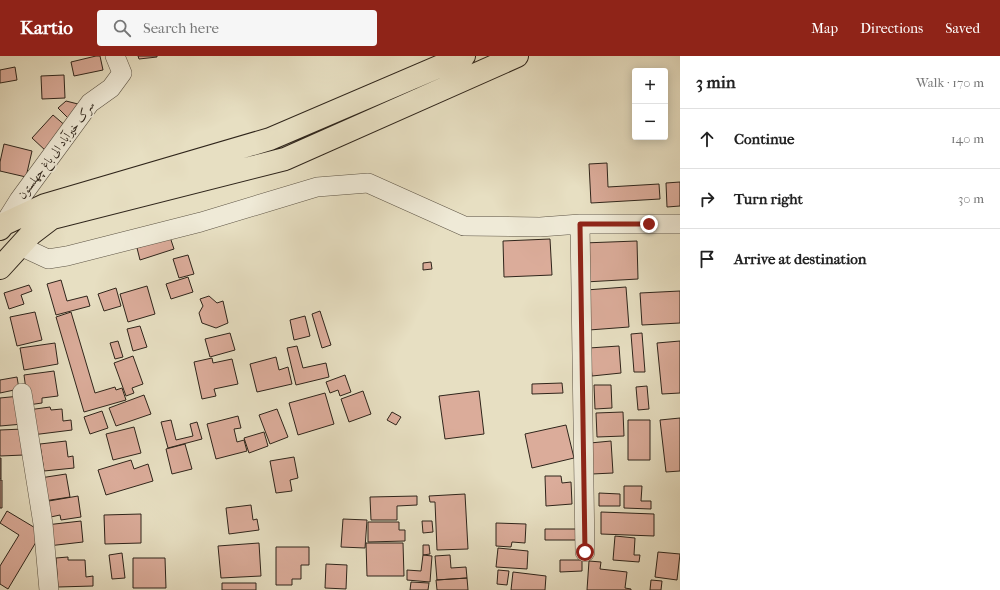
<!DOCTYPE html>
<meta charset="utf-8">
<style>
body{margin:0;font-family:"IM FELL French Canon",Amiri,serif;background:#f6f6f6;color:#222}
.controls{position:absolute;right:12px;top:12px;display:grid;overflow:hidden;border-radius:4px;box-shadow:0 2px 10px #0003}
.controls button{width:36px;height:36px;display:grid;place-items:center;padding:0;border:0;border-bottom:1px solid #e0e0e0;background:#fff;color:#222;font:20px sans-serif}
.stop{position:absolute;width:12px;height:12px;margin:-9px;border:3px solid #8f2418;border-radius:50%;background:#fff}
.stop.end{background:#8f2418;border-color:#fff;box-shadow:0 1px 4px #0008}
.list{margin:0;padding:0;list-style:none}
h2{display:flex;justify-content:space-between;align-items:center;height:52px;margin:0;padding:0 16px;font-size:17px}
h2 small{font-size:13px;font-weight:400;color:#767676}
.list li{display:grid;grid-template-columns:26px 1fr auto;gap:12px;align-items:center;box-sizing:border-box;height:60px;padding:0 16px;border-top:1px solid #e0e0e0}
.list b{display:block;font-size:15px;white-space:nowrap}
.list em{font-size:13px;font-style:normal;color:#767676}
.icon{flex:none;width:22px;height:22px;fill:none;stroke:currentColor;stroke-width:2;stroke-linecap:round;stroke-linejoin:round}
.map{position:relative;flex:none;width:680px;height:534px;overflow:hidden}
header{display:flex;align-items:center;gap:24px;box-sizing:border-box;height:56px;padding:0 20px;background:#8f2418;color:#fff}
header strong{font-size:19px}
nav{display:flex;gap:22px;margin-inline-start:auto;font-size:14px}
.search{width:280px;height:36px;background:#f6f6f6;display:flex;align-items:center;gap:10px;box-sizing:border-box;padding:0 14px;border-radius:4px;color:#767676;font-size:15px}
main{display:flex}
aside{flex:1;background:#fff}
.map>svg:first-child{display:block}
.building{fill:#dbac9a;stroke:#2f251b}
.lines{fill:none;stroke-linecap:round;stroke-linejoin:round}
.minor-casing{stroke:#5d5445;stroke-width:20}
.major-casing{stroke:#2f251b;stroke-width:24}
.minor{stroke:#efead7;stroke-width:19}
.major{stroke:#e7dfc2;stroke-width:22}
.route{stroke:#8f2418;stroke-width:5}
.labels{text-anchor:middle;stroke-width:3.5;stroke-linejoin:round;paint-order:stroke}
.street-label{font-size:12px;fill:#2f251b;stroke:#efead7}
</style>
<header>
<strong>Kartio</strong>
<div class="search"><svg class="icon" aria-label="search" viewBox="0 0 24 24"><circle cx="10" cy="10" r="6"/><path d="M15 15l6 6"/></svg>Search here</div>
<nav><a>Map</a><a>Directions</a><a>Saved</a></nav>
</header>
<main>
<div class="map">
<svg width="680" height="534" viewBox="0 0 680 534">
<rect width="100%" height="100%" fill="#e7dfc2"/>
<filter id="stains"><feTurbulence type="fractalNoise" baseFrequency=".005" numOctaves="4"/><feColorMatrix values="0 0 0 0 .2 0 0 0 0 .09 0 0 0 0 .02 0 0 0 .5 -.17"/></filter>
<radialGradient id="worn" r=".72"><stop offset=".6" stop-color="#630" stop-opacity="0"/><stop offset="1" stop-color="#630" stop-opacity=".3"/></radialGradient>
<!-- building -->
<path class="building" d="M96,0H100L103,14L74,20L71,6Z
M138,0H157V1L139,3Z
M15,11L17,24L0,27V14Z
M64,19L65,42L42,43L41,20Z
M66,45L82,49L69,63L58,52Z
M53,59L67,71L46,95L32,82Z
M4,88L32,95L26,121L0,115V106Z
M607,107L608,131L659,128L660,143L591,147L589,108Z
M680,126V150L667,151L666,127Z
M170,181L174,193L140,204L137,192Z
M550,183L552,219L504,221L503,185Z
M637,185L638,223L585,226L583,187Z
M188,199L194,218L179,222L173,203Z
M431,206L432,213L423,214V207Z
M188,221L193,236L171,243L166,228Z
M61,224L67,245L87,240L90,250L56,259L47,228Z
M29,229L32,235L21,239L24,248L9,253L4,237Z
M147,230L155,258L128,266L120,238Z
M626,231L629,271L589,274L586,234Z
M116,232L121,250L104,255L98,238Z
M680,235V267L642,269L640,237Z
M209,240L217,247L223,245L228,267L216,272L202,267L199,257L203,250L200,243Z
M320,255L331,289L322,292L312,258Z
M35,256L42,284L17,290L10,261Z
M71,256L95,337L115,331L116,334L122,332L126,344L84,356L56,261Z
M305,260L310,280L294,284L290,264Z
M140,270L147,291L133,295L127,273Z
M230,277L235,294L210,301L205,283Z
M642,277L645,316H634L631,278Z
M118,285L123,301L115,303L110,287Z
M680,285V337L662,338L657,287Z
M55,287L58,308L24,314L20,292Z
M297,290L303,312L326,307L329,321L296,329L287,292Z
M619,290L621,317L592,320L589,292Z
M133,300L143,328L132,332L134,337L126,340L114,307Z
M276,301L279,314L288,311L292,328L257,336L250,308Z
M212,302L213,307L232,303L238,328L214,333L216,340L202,343L194,306Z
M54,315L58,340L42,342V347L28,349L24,319Z
M345,319L351,336L340,340L338,334L330,337L326,326Z
M17,321L19,333L0,337V324Z
M562,327L563,337L532,338V328Z
M594,329H611L612,352L595,353Z
M647,330L649,353L638,354L636,331Z
M363,335L371,358L349,366L341,343Z
M479,335L484,378L445,383L439,340Z
M325,337L334,368L298,379L289,347Z
M144,339L151,358L116,370L109,352Z
M20,340L23,368L0,370V342Z
M50,351L51,354L62,353L63,365L71,364L72,374L32,379L28,354Z
M277,353L288,381L270,388L259,359Z
M102,355L108,372L90,378L84,361Z
M392,356L401,361L396,369L387,364Z
M623,356L624,380L597,381L596,357Z
M238,360L241,372L234,373L237,386L244,384L247,395L216,403L207,368Z
M680,362V415L666,416L660,364Z
M171,364L176,384L193,380L190,368L197,366L202,383L168,392L161,366Z
M628,364H650V404H628Z
M566,369L574,402L532,412L525,378Z
M134,371L141,397L113,404L106,378Z
M23,373L24,399L0,400V374Z
M264,376L268,390L249,397L244,382Z
M66,385L68,401L73,400L74,412L44,415L40,388Z
M611,385L613,417L592,418L590,387Z
M185,388L192,413L172,418L166,393Z
M294,401L298,422L290,424L292,435L276,437L270,405Z
M0,402H1V423H0Z
M131,404L134,413L148,408L153,425L106,439L98,414Z
M66,418L70,441L44,445L40,422Z
M545,420H561L562,427L571,426L572,448L546,450Z
M0,424H2V452H0Z
M624,430H642L641,445H651V453L624,452Z
M599,437L620,438V450H599Z
M465,438L468,493L437,494L435,446H430L429,440Z
M78,440L81,461L61,464L60,459L46,462L43,446Z
M417,440V449L397,450V464H371L370,441Z
M251,449L253,464L257,463L259,474L229,478L226,452Z
M7,455L42,476L8,533L0,528V510L19,479L0,467Z
M601,456L654,458V480L601,478Z
M141,458V487L105,488L104,459Z
M343,463L367,464L365,492L341,491Z
M81,465L83,486L48,490L46,469Z
M422,465H432L433,476L423,477Z
M368,466H399V474H405V485L368,486Z
M496,467L526,468L525,487L512,486L511,491L496,490Z
M545,473H581V484H545Z
M615,480L635,482L634,499H640L639,506L613,504Z
M259,487L261,520L221,522L218,490Z
M366,487H403L404,520H367Z
M423,489H429L430,498L423,499Z
M276,491H309V509H301V523H292V529H276Z
M498,492L528,495L527,513L496,511Z
M658,496L680,498L677,524L655,521Z
M122,497L125,522L112,523L109,499Z
M423,499L432,500L430,526L407,524V514L421,515Z
M450,499L451,512L466,511L467,522L437,524L435,500Z
M68,501V504H85L86,521L93,520V530L58,531L56,502Z
M133,502H165L166,532H133Z
M560,504H582V515L560,516Z
M589,505L601,506L600,513L627,516L625,532L631,533V534H587Z
M326,508L347,509L346,533L325,532Z
M498,514L509,515L507,529L497,528Z
M513,516L546,520L545,534H511Z
M467,522L468,534H437L436,524Z
M651,524L662,525L661,534H650Z
M411,526L429,527L428,534H410Z
M222,527H256V534H222Z"/>
<g class="lines">
<defs>
<path id="minor" d="M580,168L585,496
M0,169L4,168L19,144L90,47L111,32L122,17L115,0
M20,190L48,203L67,200L201,166L317,131L368,127L464,170L540,171L580,168H680
M22,337L43,468L49,534"/>
<path id="major" d="M0,173L4,168L45,149L270,83L464,0
M0,212L31,178L52,162L285,103L517,0"/>
</defs>
<!-- minor casing -->
<use href="#minor" class="minor-casing"/>
<!-- major casing -->
<use href="#major" class="major-casing"/>
<!-- minor -->
<use href="#minor" class="minor"/>
<!-- major -->
<use href="#major" class="major"/>
</g>
<g class="lines">
<!-- route -->
<path class="route" d="M585,496L580,168H649"/>
</g>
<g class="labels">
<!-- street labels -->
<g class="street-label">
<text transform="translate(56 94) rotate(-53)" y="4">سرک خیرآباد الی باغ چهلستون</text>
</g>
</g>
<rect width="100%" height="100%" filter="url(#stains)"/>
<rect width="100%" height="100%" fill="url(#worn)"/>
</svg>
<div class="controls">
<button>+</button>
<button>−</button>
</div>
<div class="stop" style="left:585px;top:496px"></div>
<div class="stop end" style="left:649px;top:168px"></div>
</div>
<aside>
<h2>3 min<small>Walk · 170 m</small></h2>
<ul class="list">
<li><svg class="icon" aria-label="ahead" viewBox="0 0 24 24"><path d="M12 20V5M6 11l6-6 6 6"/></svg><div><b>Continue</b></div><em>140 m</em></li>
<li><svg class="icon" aria-label="right" viewBox="0 0 24 24"><path d="M7 20v-9h11M14 6l5 5-5 5"/></svg><div><b>Turn right</b></div><em>30 m</em></li>
<li><svg class="icon" aria-label="arrive" viewBox="0 0 24 24"><path d="M6 21V4h12l-3 4 3 4H6"/></svg><div><b>Arrive at destination</b></div></li>
</ul>
</aside>
</main>
